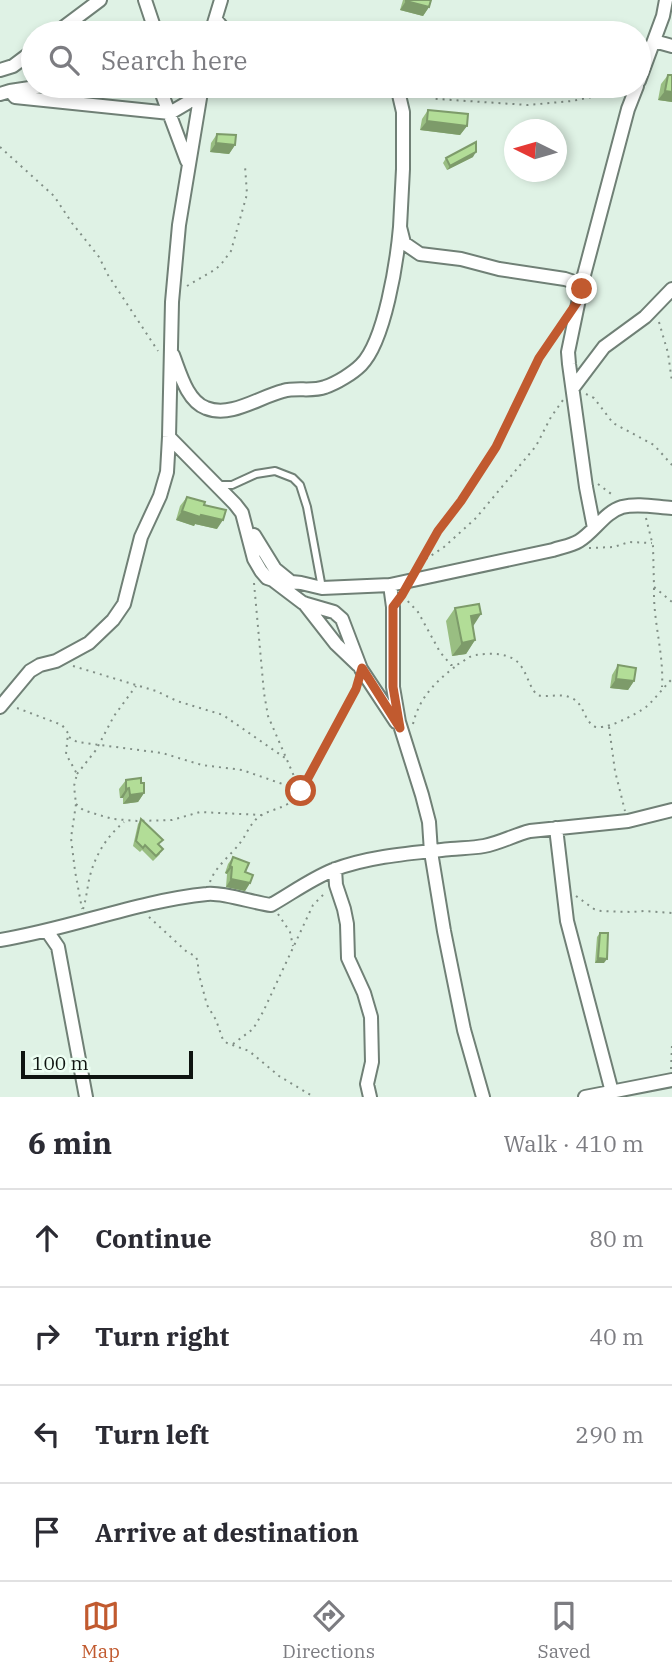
<!DOCTYPE html>
<meta charset="utf-8">
<style>
body{margin:0;font-family:"IBM Plex Serif",serif;background:#f2f2f3;color:#2b2b33}
.compass{position:absolute;left:504px;top:119px;width:63px;height:63px;border-radius:50%;background:#fff;box-shadow:0 4px 10px #0003;rotate:275deg}
.scale{position:absolute;left:21px;bottom:18px;width:172px;box-sizing:border-box;padding-left:7px;border:4px solid #0e1410;border-top:0;font-size:19px;line-height:24px;white-space:nowrap;color:#0e1410;-webkit-text-stroke:5px #edfff3;paint-order:stroke}
.stop{position:absolute;width:21px;height:21px;margin:-16px;border:5px solid #c15a2f;border-radius:50%;background:#fff}
.stop.end{background:#c15a2f;border-color:#fff;box-shadow:0 2px 7px #0008}
.list{margin:0;padding:0;list-style:none}
h2{display:flex;justify-content:space-between;align-items:center;height:91px;margin:0;padding:0 28px;font-size:30px}
h2 small{font-size:23px;font-weight:400;color:#7c7c81}
.list li{display:grid;grid-template-columns:46px 1fr auto;gap:21px;align-items:center;box-sizing:border-box;height:98px;padding:0 28px;border-top:2px solid #e1e1e2}
.list b{display:block;font-size:26px;white-space:nowrap}
.list em{font-size:23px;font-style:normal;color:#7c7c81}
.icon{flex:none;width:38px;height:38px;fill:none;stroke:currentColor;stroke-width:2;stroke-linecap:round;stroke-linejoin:round}
.map{position:relative;flex:none;width:672px;height:1097px;overflow:hidden}
.search{position:absolute;background:#fff;box-shadow:0 4px 10px #0003;left:21px;right:21px;top:21px;height:77px;display:flex;align-items:center;gap:18px;box-sizing:border-box;padding:0 24px;border-radius:38px;color:#7c7c81;font-size:26px}
.sheet{height:483px;background:#fff}
nav{display:flex;justify-content:space-around;align-items:center;box-sizing:border-box;height:98px;border-top:2px solid #e1e1e2;background:#fff;font-size:19px;color:#7c7c81}
nav a{display:grid;justify-items:center;gap:4px}
nav .on{color:#c15a2f}
.map>svg:first-child{display:block}
.lines{fill:none;stroke-linecap:round;stroke-linejoin:round}
.lane-casing{stroke:#708076;stroke-width:10}
.street-casing{stroke:#708076;stroke-width:16}
.path{stroke:#818f86;stroke-width:2;stroke-dasharray:2 5;stroke-linecap:butt}
.lane{stroke:#fff;stroke-width:6}
.street{stroke:#fff;stroke-width:12}
.wall{fill:#99be82}
.shaded-wall{fill:#7d9b6a}
.building{fill:#b2dd97;stroke:#7d9b6a;stroke-width:2}
.route{stroke:#c15a2f;stroke-width:9}
</style>
<div class="map">
<svg width="672" height="1097" viewBox="0 0 672 1097">
<rect width="100%" height="100%" fill="#dff2e5"/>
<g class="lines">
<defs>
<path id="lane" d="M218,485H232L256,474L275,471L293,478L300,485L307,507L322,588"/>
<path id="street" d="M145,0L156,33
M216,20L227,33
M56,33L100,0
M211,33L221,0
M654,41L672,46
M0,70L13,66L33,51
M639,81L663,16L666,0
M159,86L187,161
M393,86L399,95L403,112V169L400,227L404,243L420,254L461,259L499,269L565,279L571,281L582,289
M10,91L43,86
M0,94L10,91L15,97L170,113L187,103L202,89
M173,355C180,373 187,401 206,408C231,418 259,397 283,391C297,387 312,392 325,387C337,383 353,373 361,365C385,341 397,261 400,227
M573,388L604,347L645,317L672,289
M169,437L235,504L242,513L254,559L261,571L267,578L273,580L301,583L322,588L390,585L553,550C561,547 571,546 579,541C594,532 605,512 622,507C638,503 656,507 672,508
M594,528L586,487L569,364L568,352L584,275L628,109L637,86
M254,535L275,569L291,582
M274,581L303,603L334,612L342,619L361,669L396,722
M390,585L393,607V687L399,722L422,795L429,822L431,852L444,931L464,1030L483,1097
M304,603L336,644L358,665
M0,707L30,671L40,665L56,661L89,643L113,620L124,604L141,537L160,496L167,472L169,437L172,302L179,225L202,86
M556,828L567,921L612,1092
M335,869L336,885L344,909L347,924L348,958L364,993L371,1017L372,1062L367,1084L370,1097
M47,931L58,947L86,1097
M0,940C70,929 137,901 207,894C222,892 254,903 271,905C292,893 311,879 333,870C369,856 413,853 451,849C462,848 473,848 484,846C500,843 514,835 530,831L628,821L672,810
M585,1097L672,1080"/>
</defs>
<!-- lane casing -->
<use href="#lane" class="lane-casing"/>
<!-- street casing -->
<use href="#street" class="street-casing"/>
<!-- path -->
<path class="path" d="M409,90L437,99L528,105L572,101L622,91
M0,147L54,196L72,223L99,257L108,275L158,351
M187,286L216,269L222,263L231,251L247,194L245,166
M659,322L668,353L672,382
M586,394L594,398L613,423L654,445L672,465
M598,484L614,496
M646,518L653,546L654,587L672,602
M589,548L614,547L629,542L652,543
M420,563L444,547L476,518L536,446L551,417L563,400
M420,563L438,531L461,501L496,447L539,358L560,327
M254,583L264,693L268,716L300,790
M654,588C653,622 664,653 662,687
M403,596L418,612L440,652L451,665C462,666 465,657 475,655C490,653 512,652 521,666C528,676 529,686 537,695C547,698 559,693 569,697C583,701 583,717 592,725C601,734 638,713 646,707C656,698 663,688 672,679
M73,666L136,685L156,691L177,701L223,715L288,760
M17,708L62,725L68,733L66,754L77,774L74,786L76,804L71,838L75,871L82,909
M413,724C419,698 436,681 456,666
M609,727L615,771L625,811
M69,737L77,742L162,753L202,765L242,770L300,790
M77,774L96,750L114,716L136,686
M76,804L83,810L99,815L113,819L137,821L172,820L200,812L262,815
M210,882C215,867 231,855 240,843C247,834 250,823 260,816C275,807 285,810 298,795L357,684
M576,896L594,909L601,911L632,912L644,911L672,913
M83,909C86,900 87,890 89,880C94,857 106,837 124,822
M278,914L290,932L293,946
M149,917L187,952L195,956L198,961V971L207,1005L216,1020L223,1040L227,1043L249,1051L279,1076L314,1097
M233,1044L253,1029L263,1012L313,905L325,893
M671,1069L672,1045"/>
<!-- lane -->
<use href="#lane" class="lane"/>
<!-- street -->
<use href="#street" class="street"/>
</g>
<!-- wall -->
<path class="wall" d="M403,0H431L429,7L423,16L400,10Z
M668,75L672,102L658,100L661,84Z
M428,110L467,126L460,135L420,130L422,119Z
M217,134L235,145L229,154L210,152L211,143Z
M473,157L447,170L443,163L446,158Z
M187,497L204,505L217,529L195,524L194,526L176,520L180,506Z
M455,608L473,626L475,640L466,654L452,656L446,621Z
M618,665L634,681L628,690L610,688L612,675Z
M126,780L141,783L144,793L138,802L123,804V798H120L119,789Z
M141,819L159,845L160,854L153,861L142,850L140,852L133,846L138,824Z
M233,857L245,872L250,883L245,891L226,887L227,874L225,873L228,864Z
M600,933L604,963H595L597,937Z"/>
<!-- shaded-wall -->
<path class="shaded-wall" d="M406,1L429,7L423,16L400,10Z
M665,91L672,92V102L658,100Z
M427,121L467,126L460,135L420,130Z
M216,143L235,145L229,154L210,152Z
M476,152L473,157L447,170L450,166Z
M182,511L201,515L223,520L217,529L195,524L194,526L176,520Z
M481,614L472,628L471,616Z
M475,640L466,654L452,656L462,643Z
M616,679L634,681L628,690L610,688Z
M129,788L123,798H120L126,789Z
M144,793L138,802L123,804L130,795Z
M230,866L232,867L227,874L225,873Z
M231,879L250,883L245,891L226,887Z
M598,958L607,959L604,963H595Z"/>
<!-- building -->
<path class="building" d="M406,0H431L429,7L406,1Z
M668,75H672V92L665,91Z
M428,110L468,114L467,126L427,121Z
M217,134L236,135L235,145L216,143Z
M476,142V152L450,166L446,158Z
M187,497L205,502L204,505L226,510L223,520L201,515L200,517L182,511Z
M479,604L481,614L471,616L475,640L462,643L455,608Z
M618,665L636,668L634,681L616,679Z
M141,778V783H144V793L130,795L129,788L126,789V780Z
M141,819L163,840L158,844L163,849L156,856L145,845L143,848L136,841Z
M233,857L249,863L245,872L253,875L250,883L231,879L232,867L230,866Z
M600,933H608L607,959L598,958Z"/>
<g class="lines">
<!-- route -->
<path class="route" d="M301,791L356,689L362,668L400,728L393,687V607L402,595L438,531L461,501L496,447L539,358L580,298L582,289"/>
</g>
</svg>
<svg class="compass" viewBox="-18 -18 36 36"><path d="M0-13l5 13h-10z" fill="#e53935"/><path d="M0 13l5-13h-10z" fill="#7c7c81"/></svg>
<div class="scale">100 m</div>
<div class="stop" style="left:301px;top:791px"></div>
<div class="stop end" style="left:582px;top:289px"></div>
<div class="search"><svg class="icon" aria-label="search" viewBox="0 0 24 24"><circle cx="10" cy="10" r="6"/><path d="M15 15l6 6"/></svg>Search here</div>
</div>
<section class="sheet">
<h2>6 min<small>Walk · 410 m</small></h2>
<ul class="list">
<li><svg class="icon" aria-label="ahead" viewBox="0 0 24 24"><path d="M12 20V5M6 11l6-6 6 6"/></svg><div><b>Continue</b></div><em>80 m</em></li>
<li><svg class="icon" aria-label="right" viewBox="0 0 24 24"><path d="M7 20v-9h11M14 6l5 5-5 5"/></svg><div><b>Turn right</b></div><em>40 m</em></li>
<li><svg class="icon" aria-label="left" viewBox="0 0 24 24"><path d="M17 20v-9H6M10 6l-5 5 5 5"/></svg><div><b>Turn left</b></div><em>290 m</em></li>
<li><svg class="icon" aria-label="arrive" viewBox="0 0 24 24"><path d="M6 21V4h12l-3 4 3 4H6"/></svg><div><b>Arrive at destination</b></div></li>
</ul>
</section>
<nav>
<a class="on"><svg class="icon" aria-label="map" viewBox="0 0 24 24"><path d="M3 6l6-2 6 2 6-2v14l-6 2-6-2-6 2zM9 4v14M15 6v14"/></svg>Map</a>
<a><svg class="icon" aria-label="directions" viewBox="0 0 24 24"><path d="M12 3l9 9-9 9-9-9zM9 14v-3h6M13 9l2 2-2 2"/></svg>Directions</a>
<a><svg class="icon" aria-label="saved" viewBox="0 0 24 24"><path d="M7 4h10v16l-5-4-5 4z"/></svg>Saved</a>
</nav>
